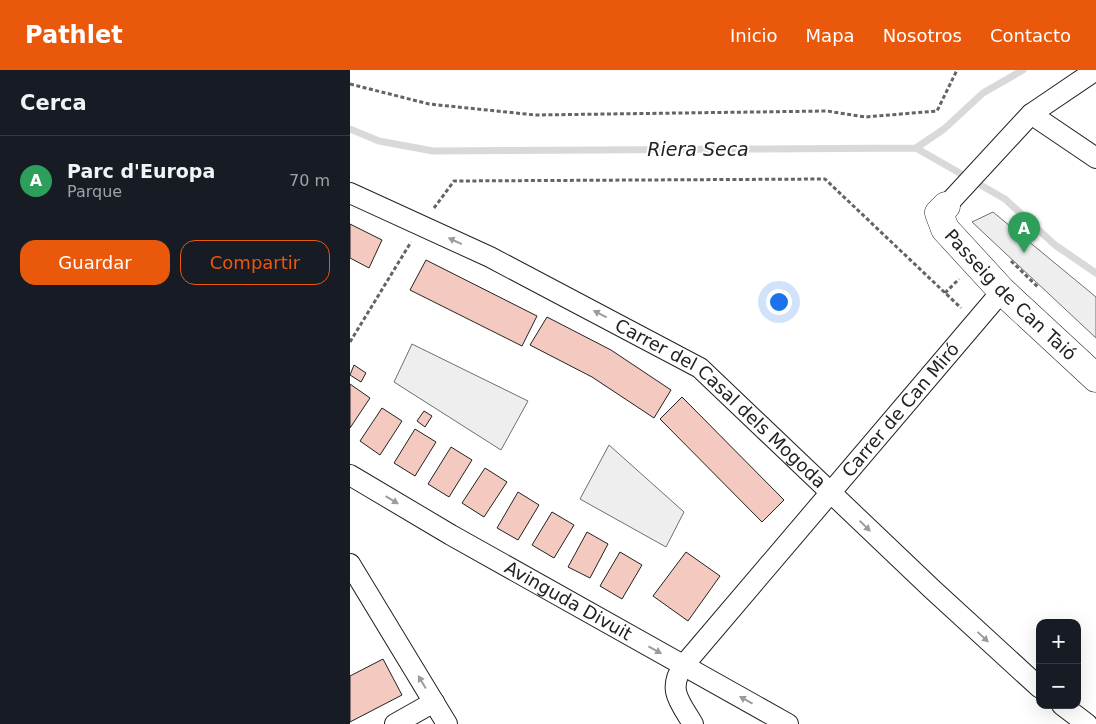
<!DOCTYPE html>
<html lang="es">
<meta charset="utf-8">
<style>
body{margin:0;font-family:"DejaVu Sans",sans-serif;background:#20242c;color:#f1f3f6}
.controls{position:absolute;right:15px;bottom:15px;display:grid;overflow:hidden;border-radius:10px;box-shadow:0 5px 20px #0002}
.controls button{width:45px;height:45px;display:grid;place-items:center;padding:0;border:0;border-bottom:1px solid #363941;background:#171b24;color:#f1f3f6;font:25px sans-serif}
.you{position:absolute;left:428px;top:231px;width:18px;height:18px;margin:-12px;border:4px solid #fff;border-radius:50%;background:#1a73e8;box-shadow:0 0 0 8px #1a73e833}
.badge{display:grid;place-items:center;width:32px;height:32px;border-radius:50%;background:#ea580c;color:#fff;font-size:16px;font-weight:700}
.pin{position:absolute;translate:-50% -41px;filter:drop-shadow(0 1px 2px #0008)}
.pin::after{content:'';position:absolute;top:26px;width:18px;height:15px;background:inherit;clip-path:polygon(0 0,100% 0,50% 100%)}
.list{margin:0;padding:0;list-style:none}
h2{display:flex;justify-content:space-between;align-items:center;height:65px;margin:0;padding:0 20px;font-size:21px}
h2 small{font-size:16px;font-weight:400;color:#9ea1a6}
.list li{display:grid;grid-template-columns:32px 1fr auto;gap:15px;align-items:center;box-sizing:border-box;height:90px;padding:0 20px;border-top:1px solid #363941}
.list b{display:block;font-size:19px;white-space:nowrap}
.list p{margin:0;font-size:16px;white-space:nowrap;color:#9ea1a6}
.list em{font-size:16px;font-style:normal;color:#9ea1a6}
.actions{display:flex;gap:10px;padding:15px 20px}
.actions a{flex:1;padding:11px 0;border:1px solid #ea580c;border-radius:15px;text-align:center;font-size:18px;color:#ea580c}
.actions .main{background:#ea580c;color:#fff}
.map{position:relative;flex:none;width:746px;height:654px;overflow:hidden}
header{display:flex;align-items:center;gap:30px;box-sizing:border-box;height:70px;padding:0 25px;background:#ea580c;color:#fff}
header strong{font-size:24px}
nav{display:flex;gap:28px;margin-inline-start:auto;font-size:18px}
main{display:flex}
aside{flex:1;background:#171b24}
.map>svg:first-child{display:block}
.green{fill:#eee;stroke:#6f6f6f}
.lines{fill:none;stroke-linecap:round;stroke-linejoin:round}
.stream{stroke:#d9d9d9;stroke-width:7}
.building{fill:#f3c9c0;stroke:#222}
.street-casing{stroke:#222;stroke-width:22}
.secondary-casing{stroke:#222;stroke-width:29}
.path{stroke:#646464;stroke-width:3;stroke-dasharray:4 2.5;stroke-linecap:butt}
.street{stroke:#fff;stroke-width:20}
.secondary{stroke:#fff;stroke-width:28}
.oneway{fill:#9c9c9c}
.labels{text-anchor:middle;stroke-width:4;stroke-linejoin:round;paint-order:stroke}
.street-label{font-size:18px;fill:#222;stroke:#fff}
.water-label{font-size:19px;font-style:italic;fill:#222;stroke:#fff}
</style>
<header>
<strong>Pathlet</strong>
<nav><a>Inicio</a><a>Mapa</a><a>Nosotros</a><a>Contacto</a></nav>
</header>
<main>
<aside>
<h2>Cerca<small></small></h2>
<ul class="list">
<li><span class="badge" style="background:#2e9e5b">A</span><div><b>Parc d'Europa</b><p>Parque</p></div><em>70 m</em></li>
</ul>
<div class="actions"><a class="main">Guardar</a><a>Compartir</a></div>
</aside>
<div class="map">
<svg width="746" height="654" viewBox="0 0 746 654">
<rect width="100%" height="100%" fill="#fff"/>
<!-- green -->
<path class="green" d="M643,142L746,227V268L622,152Z
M62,274L178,331L151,380L44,312Z
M259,375L334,442L316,477L230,429Z"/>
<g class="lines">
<!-- stream -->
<path class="stream" d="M0,59L29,71L83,81L566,78L594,59L633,23L673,0
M566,78L655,129L705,175L746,203"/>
</g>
<!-- building -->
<path class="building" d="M0,154L32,170L19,198L0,188Z
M76,190L187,246L172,276L60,220Z
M197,247L261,280L321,320L304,348L242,307L180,275Z
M4,295L16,303L11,312L0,305Z
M0,314L20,328L0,358Z
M332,327L434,430L412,452L310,349Z
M32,338L52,351L30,385L10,371Z
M74,341L82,346L75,357L67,351Z
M65,359L86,372L65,406L44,393Z
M101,377L122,390L99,427L78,414Z
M135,398L157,412L134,447L112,433Z
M168,422L189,435L168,470L147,458Z
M202,442L224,455L204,488L182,475Z
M237,462L258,474L240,508L218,497Z
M270,482L292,495L272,529L250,516Z
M336,482L370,506L338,551L303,526Z
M33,589L52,625L0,652V606Z"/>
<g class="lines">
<defs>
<g id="street">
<path d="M681,44L746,88"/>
<path id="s1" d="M0,123L140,187L350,298L582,519L690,618"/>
<path d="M596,136L681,44L746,0"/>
<path id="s2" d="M0,405L101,465L438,654"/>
<path d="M0,494L97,654"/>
<path d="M712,635L737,654"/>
<path d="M45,654L84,632"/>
<path id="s3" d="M343,654C330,632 317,620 333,596L652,221"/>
</g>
<g id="secondary">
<path id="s4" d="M596,136L589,143L595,159L652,221L746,308"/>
</g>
</defs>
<!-- street casing -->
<use href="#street" class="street-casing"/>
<!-- secondary casing -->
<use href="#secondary" class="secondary-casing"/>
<!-- path -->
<path class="path" d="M0,14L79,34L185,45L477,41L515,47L587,41L607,0
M84,138L104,111L475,109L611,238
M661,191L689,218
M595,223L609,209
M0,272L61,172"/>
<!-- street -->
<use href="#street" class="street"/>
<!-- secondary -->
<use href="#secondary" class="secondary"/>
</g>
<!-- one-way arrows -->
<defs><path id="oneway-solid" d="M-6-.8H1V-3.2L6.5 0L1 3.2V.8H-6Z" transform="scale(1.25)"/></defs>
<g class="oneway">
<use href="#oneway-solid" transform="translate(105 171) rotate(-155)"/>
<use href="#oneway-solid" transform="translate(250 244) rotate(-153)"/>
<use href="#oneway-solid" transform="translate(42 430) rotate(31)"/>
<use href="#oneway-solid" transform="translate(515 456) rotate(44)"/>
<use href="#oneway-solid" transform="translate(633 567) rotate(43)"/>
<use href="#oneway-solid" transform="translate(305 580) rotate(29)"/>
<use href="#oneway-solid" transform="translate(72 612) rotate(-121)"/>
<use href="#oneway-solid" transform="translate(396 630) rotate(-151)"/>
</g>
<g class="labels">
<!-- street labels -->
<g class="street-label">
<text dy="6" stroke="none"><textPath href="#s4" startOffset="120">Passeig de Can Taió</textPath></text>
<text dy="6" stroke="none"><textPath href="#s1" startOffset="429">Carrer del Casal dels Mogoda</textPath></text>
<text dy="6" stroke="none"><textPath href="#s3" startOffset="400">Carrer de Can Miró</textPath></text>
<text dy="6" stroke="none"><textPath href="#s2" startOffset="252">Avinguda Divuit</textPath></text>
</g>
<!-- water labels -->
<g class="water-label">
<text x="348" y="86">Riera Seca</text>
</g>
</g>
</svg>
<div class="controls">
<button>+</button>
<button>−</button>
</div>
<div class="you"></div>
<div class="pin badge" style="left:674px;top:183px;background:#2e9e5b">A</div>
</div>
</main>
